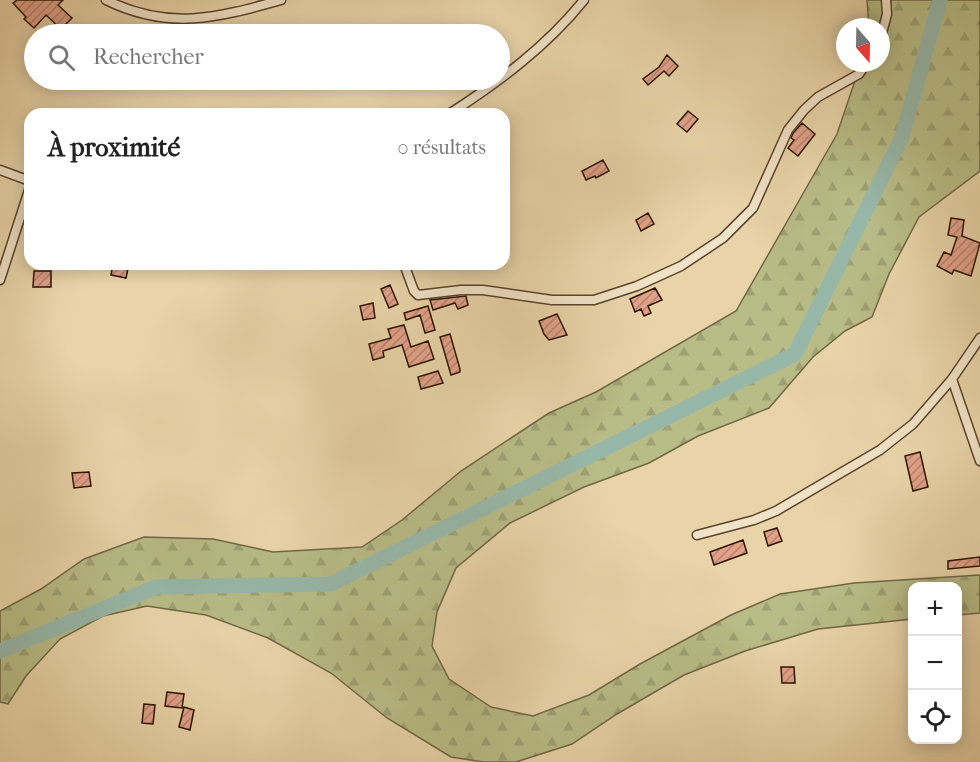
<!DOCTYPE html>
<html lang="fr">
<meta charset="utf-8">
<style>
body{margin:0;font-family:"IM FELL French Canon",serif;background:#f6f6f6;color:#222}
.controls{position:absolute;right:18px;bottom:18px;display:grid;overflow:hidden;border-radius:12px;box-shadow:0 3px 15px #0003}
.controls button{width:54px;height:54px;display:grid;place-items:center;padding:0;border:0;border-bottom:2px solid #e0e0e0;background:#fff;color:#222;font:30px sans-serif}
.compass{position:absolute;left:836px;top:18px;width:54px;height:54px;border-radius:50%;background:#fff;box-shadow:0 3px 15px #0003;rotate:160deg}
.list{margin:0;padding:0;list-style:none}
h2{display:flex;justify-content:space-between;align-items:center;height:78px;margin:0;padding:0 24px;font-size:26px}
h2 small{font-size:20px;font-weight:400;color:#767676}
.icon{flex:none;width:33px;height:33px;fill:none;stroke:currentColor;stroke-width:2;stroke-linecap:round;stroke-linejoin:round}
.map{position:relative;flex:none;width:980px;height:762px;overflow:hidden}
.search{position:absolute;background:#fff;box-shadow:0 3px 15px #0003;left:24px;top:24px;width:486px;height:66px;display:flex;align-items:center;gap:15px;box-sizing:border-box;padding:0 21px;border-radius:33px;color:#767676;font-size:22px}
.panel{position:absolute;background:#fff;box-shadow:0 3px 15px #0003;left:24px;top:108px;width:486px;height:162px;border-radius:18px}
.map>svg:first-child{display:block}
.forest{fill:url(#forest-firs);stroke:#726844;stroke-width:1.5}
.lines{fill:none;stroke-linecap:round;stroke-linejoin:round}
.river{stroke:#97b8a9;stroke-width:15}
.building{fill:url(#building-hatch);stroke:#2c1302;stroke-width:1.5}
.minor-casing{stroke:#5b432c;stroke-width:11}
.minor{stroke:#f1e3c7;stroke-width:8}
</style>
<div class="map">
<svg width="980" height="762" viewBox="0 0 980 762">
<defs>
<pattern id="forest-firs" width="22" height="20" patternUnits="userSpaceOnUse" patternTransform="scale(1.5)"><rect width="22" height="20" fill="#b8bc87"/><path d="M5 1l3.5 6h-7zM16 11l3.5 6h-7z" fill="#9ea173"/></pattern>
<pattern id="building-hatch" width="6" height="6" patternUnits="userSpaceOnUse" patternTransform="scale(1.5)"><rect width="6" height="6" fill="#e2a28a"/><path d="M-1 1l2-2M0 6l6-6M5 7l2-2" fill="none" stroke="#b7836f"/></pattern>
</defs>
<rect width="100%" height="100%" fill="#e9d4a9"/>
<filter id="stains"><feTurbulence type="fractalNoise" baseFrequency=".00333" numOctaves="4"/><feColorMatrix values="0 0 0 0 .2 0 0 0 0 .09 0 0 0 0 .02 0 0 0 .5 -.17"/></filter>
<radialGradient id="worn" r=".72"><stop offset=".6" stop-color="#630" stop-opacity="0"/><stop offset="1" stop-color="#630" stop-opacity=".3"/></radialGradient>
<!-- forest -->
<path class="forest" d="M867,0H980V171L919,217L889,274L872,317L845,331L813,357L769,408L698,436L649,463L584,487L510,523L456,568L437,612L432,646L449,679L491,707L533,716L589,695L640,664L731,615L780,594L854,583L980,575V613L958,615V586H912V619L818,629L745,651L684,675L617,714L572,744L516,762H483L451,757L387,718L331,673L268,638L206,615L147,606L103,616L60,639L26,676L8,704L0,702V611L41,589L84,559L144,537L213,539L273,552L362,547L402,520L461,471L549,413L596,392L736,311L837,134L861,63H881V27H869Z"/>
<g class="lines">
<!-- river -->
<path class="river" d="M0,651L156,587L331,584L795,354L902,137L940,0"/>
</g>
<!-- building -->
<path class="building" d="M17,0H63L58,5L72,18L61,29L46,15L34,28L24,19L26,17L13,3Z
M667,55L678,66L669,76L664,71L648,85L643,79L659,67Z
M688,111L698,119L687,132L677,124Z
M802,123L815,134L798,156L788,148L794,140L791,138L793,133Z
M603,160L609,171L596,178L595,176L586,180L582,171Z
M648,213L654,224L641,231L636,220Z
M951,218L964,220L962,236L980,243L971,276L954,270L952,274L937,266L944,252L951,255L957,237L948,235Z
M113,264H129L126,278L111,275Z
M34,271H51V287H33Z
M390,285L398,304L389,308L381,289Z
M655,288L662,300L648,306L651,313L644,316L641,309L635,312L630,299Z
M466,296L468,305L458,309L455,303L433,310L430,300Z
M373,303L375,318L363,320L360,306Z
M428,306L435,330L425,333L420,315L406,320L404,313Z
M557,314L567,335L549,340L544,334L539,321Z
M404,325L411,347L428,341L434,359L409,367L402,345L383,351L384,357L373,360L369,344L391,338L388,329Z
M450,334L460,369V372L451,375L440,337Z
M438,371L443,383L421,389L418,377Z
M920,452L928,487L913,491L905,456Z
M89,472L91,486L74,488L72,473Z
M777,528L782,541L768,546L764,532Z
M743,540L747,553L714,565L710,552Z
M980,557V566L948,569V561Z
M781,667H794L795,683H782Z
M167,692L184,694L182,708L165,706Z
M144,704L155,705L153,724L142,723Z
M184,707L194,710L190,730L179,727Z"/>
<g class="lines">
<defs>
<path id="minor" d="M106,0C169,31 217,18 281,0
M881,37L887,14L886,0
M449,114C499,82 547,46 584,0
M0,170L30,181
M404,264L414,291L418,295L461,290H483L552,300H594L637,286L681,266L723,238L753,208L788,130L804,110L818,97L859,74L867,63
M0,280L30,187
M952,379L980,461
M697,535L754,520L776,511L880,450L913,424L952,379L980,338"/>
</defs>
<!-- minor casing -->
<use href="#minor" class="minor-casing"/>
<!-- minor -->
<use href="#minor" class="minor"/>
</g>
<rect width="100%" height="100%" filter="url(#stains)"/>
<rect width="100%" height="100%" fill="url(#worn)"/>
</svg>
<div class="controls">
<button>+</button>
<button>−</button>
<button><svg class="icon" aria-label="locate" viewBox="0 0 24 24"><circle cx="12" cy="12" r="6"/><path d="M12 2v4M12 18v4M2 12h4M18 12h4"/></svg></button>
</div>
<svg class="compass" viewBox="-18 -18 36 36"><path d="M0-13l5 13h-10z" fill="#e53935"/><path d="M0 13l5-13h-10z" fill="#767676"/></svg>
<div class="search"><svg class="icon" aria-label="search" viewBox="0 0 24 24"><circle cx="10" cy="10" r="6"/><path d="M15 15l6 6"/></svg>Rechercher</div>
<section class="panel">
<h2>À proximité<small>0 résultats</small></h2>
<ul class="list">
</ul>
</section>
</div>
